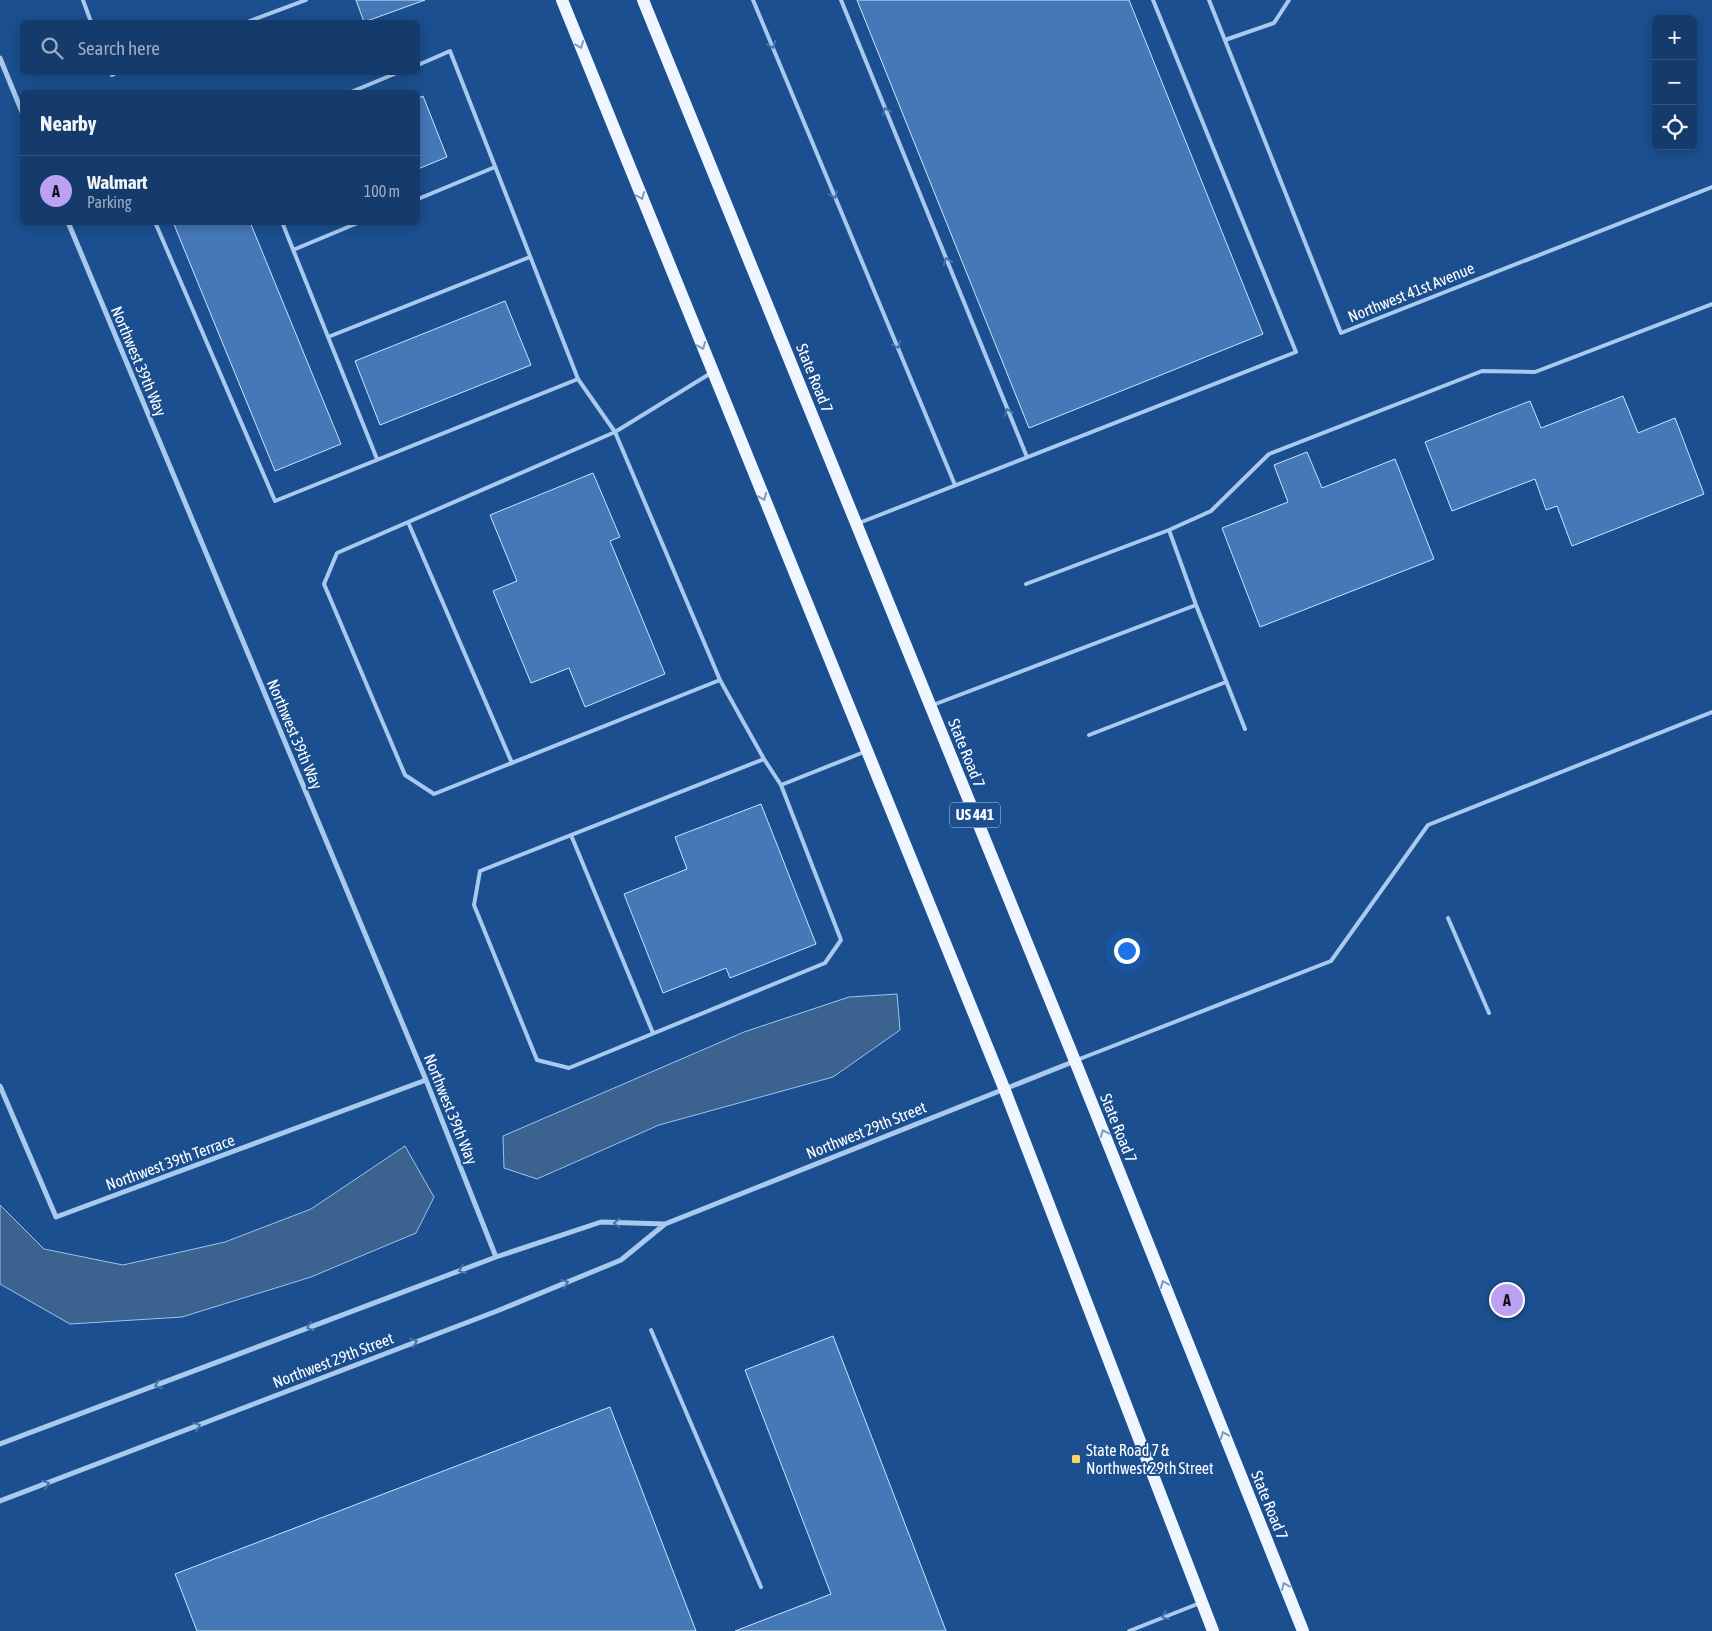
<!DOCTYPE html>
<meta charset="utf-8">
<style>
body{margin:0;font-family:"Asap Condensed",sans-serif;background:#214673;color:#f1f3f6}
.controls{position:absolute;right:15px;top:15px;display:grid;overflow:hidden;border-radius:8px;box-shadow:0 2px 12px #0003}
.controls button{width:45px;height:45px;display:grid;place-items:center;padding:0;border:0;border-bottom:1px solid #33557e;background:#143b6b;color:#f1f3f6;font:25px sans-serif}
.you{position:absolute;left:1126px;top:950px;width:18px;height:18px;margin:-12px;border:4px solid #fff;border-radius:50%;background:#1a73e8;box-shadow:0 0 0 8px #1a73e833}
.badge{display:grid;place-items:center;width:32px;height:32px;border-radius:50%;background:#bca0f2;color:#111;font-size:16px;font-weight:700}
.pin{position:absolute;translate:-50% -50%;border:2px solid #fff;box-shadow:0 1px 5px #0006}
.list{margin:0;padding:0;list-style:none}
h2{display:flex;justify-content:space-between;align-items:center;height:65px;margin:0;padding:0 20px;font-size:21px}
h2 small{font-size:16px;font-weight:400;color:#9dadc1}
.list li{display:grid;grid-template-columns:32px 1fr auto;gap:15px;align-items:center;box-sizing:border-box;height:70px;padding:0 20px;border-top:1px solid #33557e}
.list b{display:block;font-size:19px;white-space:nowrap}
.list p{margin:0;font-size:16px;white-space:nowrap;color:#9dadc1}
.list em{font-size:16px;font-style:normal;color:#9dadc1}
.icon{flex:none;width:28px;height:28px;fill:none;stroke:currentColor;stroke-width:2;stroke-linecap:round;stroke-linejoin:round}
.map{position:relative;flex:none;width:1712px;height:1631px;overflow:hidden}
.search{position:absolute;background:#143b6b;box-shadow:0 2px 12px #0003;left:20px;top:20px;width:400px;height:55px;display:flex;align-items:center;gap:12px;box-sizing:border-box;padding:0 18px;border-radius:8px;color:#9dadc1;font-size:19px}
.panel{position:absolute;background:#143b6b;box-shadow:0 2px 12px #0003;left:20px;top:90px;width:400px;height:135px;border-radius:8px}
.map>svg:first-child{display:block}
.water{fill:#3c6290;stroke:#9cc4f0}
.building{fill:#4478b7;stroke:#cfe3fa}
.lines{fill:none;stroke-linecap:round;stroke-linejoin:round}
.lane{stroke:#a9c9ee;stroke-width:4}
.street{stroke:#a9c9ee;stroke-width:5}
.primary{stroke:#f0f6ff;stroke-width:12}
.oneway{stroke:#7b9ac1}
.oneway2{stroke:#4674ac}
.poi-dot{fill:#ffd166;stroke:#1b4f8f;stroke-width:2}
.labels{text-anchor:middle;stroke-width:4;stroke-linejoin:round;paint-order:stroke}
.shield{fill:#1b4f8f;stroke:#bbcadd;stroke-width:1}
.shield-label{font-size:15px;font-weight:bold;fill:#fff}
.street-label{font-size:16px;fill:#fff;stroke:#1b4f8f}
.poi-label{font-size:16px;fill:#fff;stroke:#1b4f8f;text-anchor:start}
</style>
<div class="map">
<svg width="1712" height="1631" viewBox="0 0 1712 1631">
<rect width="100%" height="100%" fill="#1b4f8f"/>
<!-- water -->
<path class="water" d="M897,994L900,1030L833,1077L659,1125L537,1179L504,1168L503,1136L744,1032L849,997Z
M405,1146L434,1197L416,1233L311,1277L182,1317L70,1324L0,1284V1205L44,1249L123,1265L225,1242L311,1209Z"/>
<!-- building -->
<path class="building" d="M356,0H425L364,22Z
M857,0H1129L1263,334L1029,428Z
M423,96L447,157L418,169V98Z
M173,222H250L341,444L275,471Z
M505,301L531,365L380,425L355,361Z
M1623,396L1638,433L1675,418L1704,494L1572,546L1557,506L1546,510L1535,479L1452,511L1425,442L1530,401L1541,428Z
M1307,452L1322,488L1395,459L1434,559L1260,627L1222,528L1288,502L1274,465Z
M593,473L620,537L610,541L665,674L585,707L569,668L531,683L493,591L517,581L490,515Z
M761,804L816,944L730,978L726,968L663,993L624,894L687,869L675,837Z
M833,1336L946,1631H735L831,1594L745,1370Z
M610,1407L696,1631H197L175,1574Z"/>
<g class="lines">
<!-- lane -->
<path class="lane" d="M83,0L91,22
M753,0L955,485
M841,0L1027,457
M1209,0L1341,333L1712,187
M247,22L306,0
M1225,40L1274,23L1289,0
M418,65L450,51L578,379L615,432L337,553L324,584L405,775L434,794L720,680L615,432L711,373
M111,72L112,75L118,72
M351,92L399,72
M418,199L495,167
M155,222L275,501L578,379
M282,222L377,459
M293,250L360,222
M328,337L530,257
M408,522L512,763
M859,523L1296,352L1153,0
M1169,530L1211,511L1269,454L1482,371L1535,372L1712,304
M1026,584L1169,530L1196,605
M720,680L764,759
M933,705L1196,605L1245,729
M1089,735L1226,682
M781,785L764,759L480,871L474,905L537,1060L569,1068L825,963L841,940L781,785L864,752
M571,835L653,1033
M1448,918L1489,1013
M1077,1060L1331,961L1428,825L1712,712
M651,1330L761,1587
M1129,1631L1200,1603"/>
<!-- street -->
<path class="street" d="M0,58L22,112
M68,222L426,1080L496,1257
M0,1086L56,1217L426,1080
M0,1444L496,1257L601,1222L665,1224
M0,1501L497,1311L621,1260L665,1224L1075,1061"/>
<!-- primary -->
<path class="primary" d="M562,0L1004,1088L1213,1631
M643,0L1075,1061L1303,1631"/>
</g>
<!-- one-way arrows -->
<defs><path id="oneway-chevron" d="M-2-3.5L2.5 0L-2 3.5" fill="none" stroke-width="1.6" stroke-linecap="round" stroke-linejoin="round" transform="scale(1.25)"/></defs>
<g class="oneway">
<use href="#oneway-chevron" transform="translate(580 45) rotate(68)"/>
<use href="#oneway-chevron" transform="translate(641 196) rotate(68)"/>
<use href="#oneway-chevron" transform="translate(702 346) rotate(68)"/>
<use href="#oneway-chevron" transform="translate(763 497) rotate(68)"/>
<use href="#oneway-chevron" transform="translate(1104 1133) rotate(-112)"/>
<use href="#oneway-chevron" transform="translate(1164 1284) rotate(-112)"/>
<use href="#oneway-chevron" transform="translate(1224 1435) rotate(-112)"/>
<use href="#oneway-chevron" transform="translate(1285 1586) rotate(-112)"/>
</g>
<g class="oneway2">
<use href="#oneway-chevron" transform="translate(772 45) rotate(67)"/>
<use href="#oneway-chevron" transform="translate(886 111) rotate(-112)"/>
<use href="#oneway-chevron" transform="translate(834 195) rotate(67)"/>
<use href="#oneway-chevron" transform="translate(947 261) rotate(-112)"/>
<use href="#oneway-chevron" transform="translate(897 345) rotate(67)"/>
<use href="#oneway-chevron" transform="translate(1008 412) rotate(-112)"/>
<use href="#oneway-chevron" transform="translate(617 1223) rotate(-179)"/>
<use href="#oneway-chevron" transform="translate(462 1270) rotate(159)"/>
<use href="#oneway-chevron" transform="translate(565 1283) rotate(-22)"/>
<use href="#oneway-chevron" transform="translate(310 1327) rotate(159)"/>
<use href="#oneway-chevron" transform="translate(414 1342) rotate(-21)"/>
<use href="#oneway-chevron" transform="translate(158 1385) rotate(159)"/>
<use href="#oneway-chevron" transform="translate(197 1426) rotate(-21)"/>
<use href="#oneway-chevron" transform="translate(46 1484) rotate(-21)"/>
<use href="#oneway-chevron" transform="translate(1165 1616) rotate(158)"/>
</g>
<!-- markers -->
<rect class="poi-dot" x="1071" y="1454" width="10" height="10" rx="2.5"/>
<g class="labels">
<!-- shield labels -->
<rect class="shield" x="950" y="802.5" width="50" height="25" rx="4"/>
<g class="shield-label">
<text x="975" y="820">US 441</text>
</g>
<!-- street labels -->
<g class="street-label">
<text transform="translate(1411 292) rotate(-22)" y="6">Northwest 41st Avenue</text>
<text transform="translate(139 361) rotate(67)" y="6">Northwest 39th Way</text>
<text transform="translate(815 378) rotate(68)" y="6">State Road 7</text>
<text transform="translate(295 734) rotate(67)" y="6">Northwest 39th Way</text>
<text transform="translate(967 753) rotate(68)" y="6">State Road 7</text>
<text transform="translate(451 1109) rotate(68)" y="6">Northwest 39th Way</text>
<text transform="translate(1119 1128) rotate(68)" y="6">State Road 7</text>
<text transform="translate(866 1130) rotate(-22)" y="6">Northwest 29th Street</text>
<text transform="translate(170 1162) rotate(-20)" y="6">Northwest 39th Terrace</text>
<text transform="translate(333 1360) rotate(-21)" y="6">Northwest 29th Street</text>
<text transform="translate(1270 1505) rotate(68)" y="6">State Road 7</text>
</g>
<!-- poi labels -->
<g class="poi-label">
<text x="1086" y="1456">State Road 7 &amp;<tspan x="1086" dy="18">Northwest 29th Street</tspan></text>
</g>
</g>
</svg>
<div class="controls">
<button>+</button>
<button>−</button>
<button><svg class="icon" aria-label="locate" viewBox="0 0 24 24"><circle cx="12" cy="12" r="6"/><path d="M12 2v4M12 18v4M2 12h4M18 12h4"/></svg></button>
</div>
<div class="you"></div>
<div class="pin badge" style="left:1507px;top:1300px">A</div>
<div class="search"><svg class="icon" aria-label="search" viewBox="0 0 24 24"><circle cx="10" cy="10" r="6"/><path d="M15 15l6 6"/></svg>Search here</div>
<section class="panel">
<h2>Nearby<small></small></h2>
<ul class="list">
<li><span class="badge">A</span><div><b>Walmart</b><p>Parking</p></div><em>100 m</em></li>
</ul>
</section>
</div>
